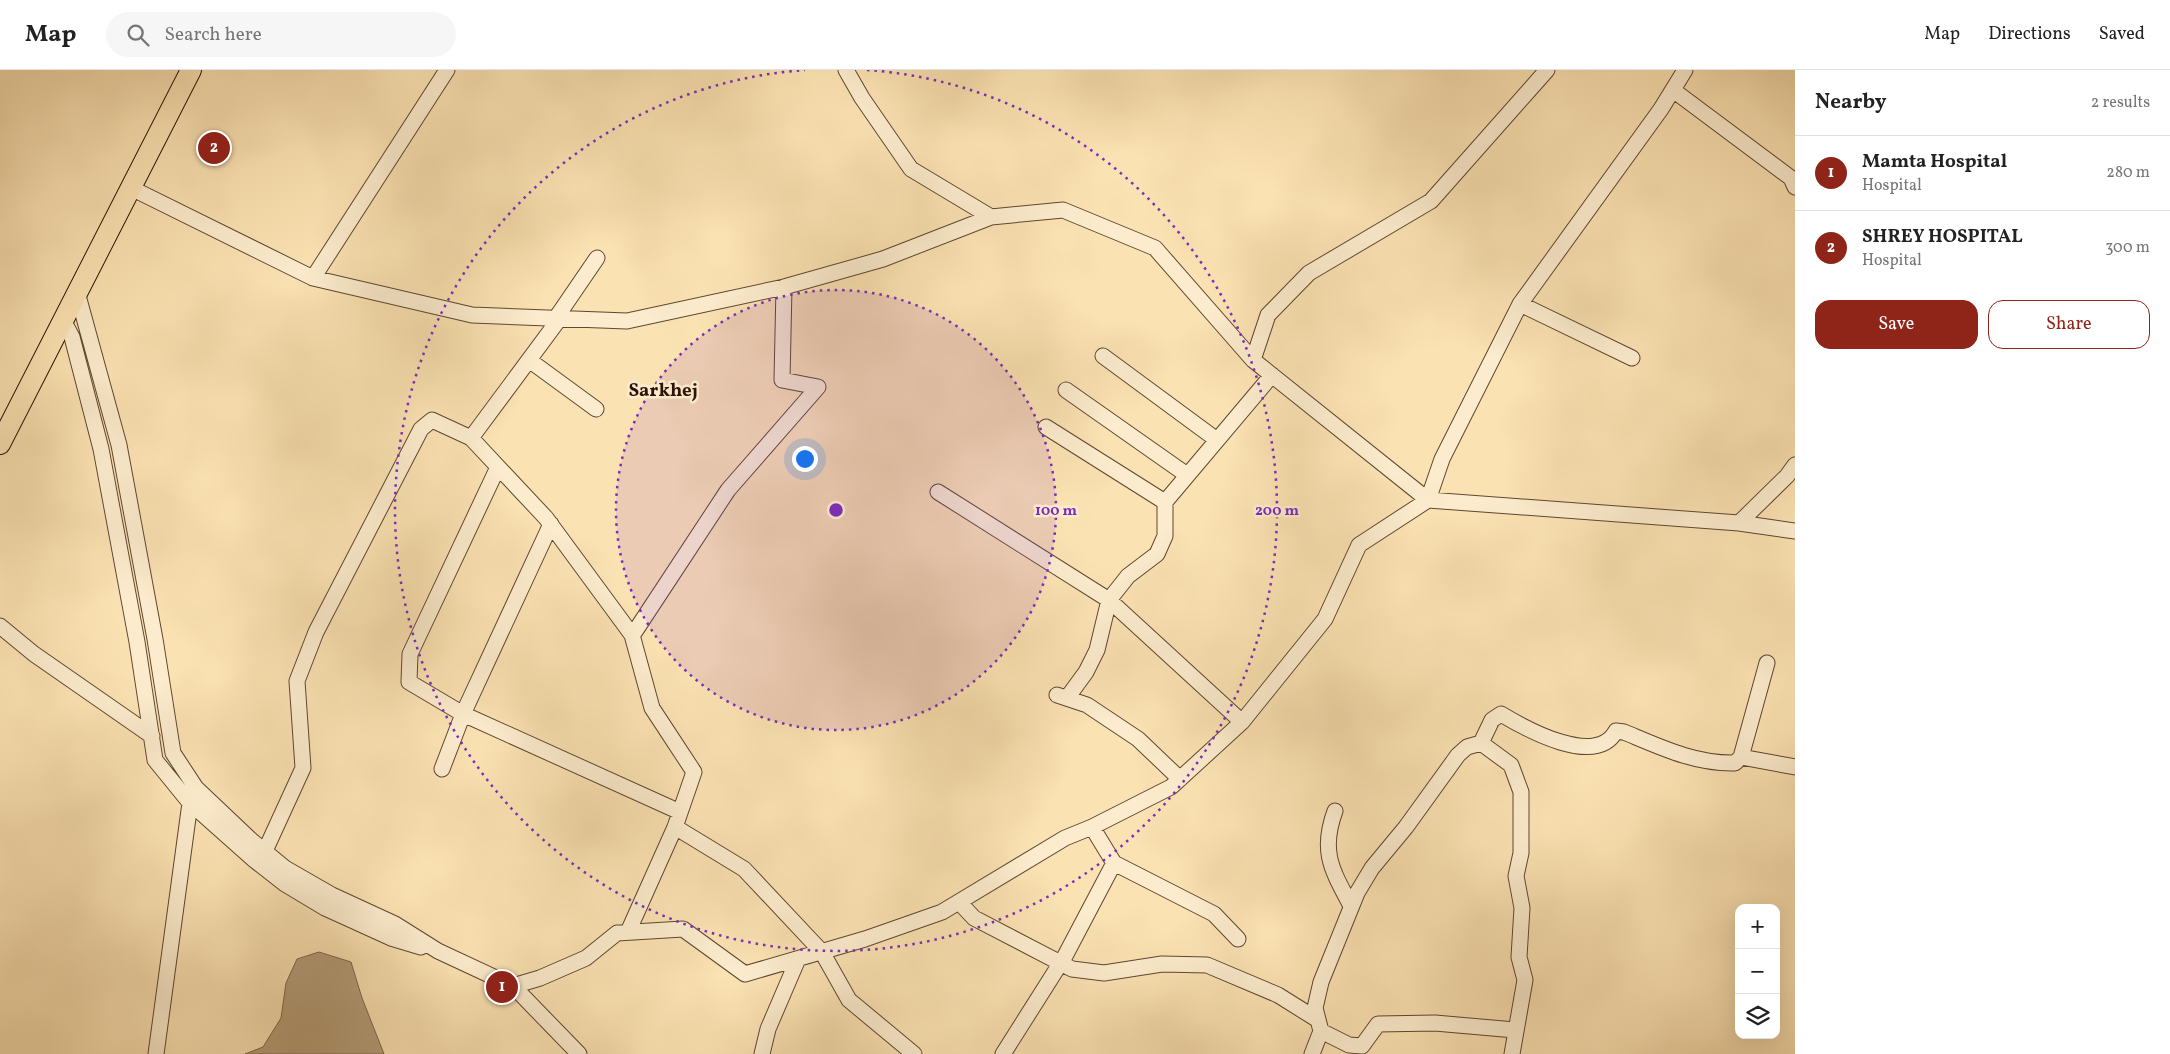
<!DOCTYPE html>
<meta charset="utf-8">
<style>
body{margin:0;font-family:Vollkorn,serif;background:#f6f6f6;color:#222}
.controls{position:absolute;right:15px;bottom:15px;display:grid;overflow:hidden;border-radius:10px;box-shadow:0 5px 20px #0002}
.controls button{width:45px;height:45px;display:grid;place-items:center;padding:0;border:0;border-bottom:1px solid #e0e0e0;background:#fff;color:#222;font:25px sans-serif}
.you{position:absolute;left:804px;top:388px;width:18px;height:18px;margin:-12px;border:4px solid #fff;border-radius:50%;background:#1a73e8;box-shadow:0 0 0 8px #1a73e833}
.badge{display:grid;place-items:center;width:32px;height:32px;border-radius:50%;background:#8f2418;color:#fff;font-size:16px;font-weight:700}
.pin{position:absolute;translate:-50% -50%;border:2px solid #fff;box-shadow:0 1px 5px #0006}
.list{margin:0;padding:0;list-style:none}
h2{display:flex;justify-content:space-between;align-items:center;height:65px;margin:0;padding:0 20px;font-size:21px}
h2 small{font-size:16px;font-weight:400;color:#767676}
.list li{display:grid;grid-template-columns:32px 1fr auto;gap:15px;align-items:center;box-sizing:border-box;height:75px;padding:0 20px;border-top:1px solid #e0e0e0}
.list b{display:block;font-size:19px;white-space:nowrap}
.list p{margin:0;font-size:16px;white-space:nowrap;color:#767676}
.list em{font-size:16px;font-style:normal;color:#767676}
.actions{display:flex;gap:10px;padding:15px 20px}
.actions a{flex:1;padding:11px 0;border:1px solid #8f2418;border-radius:15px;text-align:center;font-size:18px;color:#8f2418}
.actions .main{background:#8f2418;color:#fff}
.icon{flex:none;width:28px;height:28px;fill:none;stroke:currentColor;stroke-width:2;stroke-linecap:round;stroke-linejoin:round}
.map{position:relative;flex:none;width:1795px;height:984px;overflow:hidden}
header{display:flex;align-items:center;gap:30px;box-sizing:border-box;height:70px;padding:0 25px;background:#fff;border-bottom:1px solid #e0e0e0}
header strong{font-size:24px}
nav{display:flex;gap:28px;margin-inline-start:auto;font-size:18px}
.search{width:350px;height:45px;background:#f6f6f6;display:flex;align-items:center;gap:12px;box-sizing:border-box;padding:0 18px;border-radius:28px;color:#767676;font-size:19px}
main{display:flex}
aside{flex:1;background:#fff}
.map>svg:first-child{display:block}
.water{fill:#b49c77;stroke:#7d6549}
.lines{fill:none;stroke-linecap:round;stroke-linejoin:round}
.minor-casing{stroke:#5e4730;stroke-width:17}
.major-casing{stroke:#2a1305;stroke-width:22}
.minor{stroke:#fceccd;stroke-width:15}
.major{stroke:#fbe2b2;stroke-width:20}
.ring{fill:none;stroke:#7b2cbf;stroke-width:2.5;stroke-dasharray:2.5 5}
.labels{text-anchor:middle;stroke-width:5;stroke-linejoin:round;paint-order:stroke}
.district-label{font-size:19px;font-weight:bold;fill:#2a1305;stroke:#fceccd}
.centre{fill:#7b2cbf;stroke:#fceccd;stroke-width:2.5}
.ring-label{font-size:15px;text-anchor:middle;font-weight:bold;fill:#7b2cbf;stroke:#fceccd;stroke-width:5;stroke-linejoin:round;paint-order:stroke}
</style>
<header>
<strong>Map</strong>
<div class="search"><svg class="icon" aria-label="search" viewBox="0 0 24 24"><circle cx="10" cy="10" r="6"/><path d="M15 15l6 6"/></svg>Search here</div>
<nav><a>Map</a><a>Directions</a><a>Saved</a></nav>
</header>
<main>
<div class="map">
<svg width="1795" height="984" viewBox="0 0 1795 984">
<rect width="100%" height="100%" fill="#fbe2b2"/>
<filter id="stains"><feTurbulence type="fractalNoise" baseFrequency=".004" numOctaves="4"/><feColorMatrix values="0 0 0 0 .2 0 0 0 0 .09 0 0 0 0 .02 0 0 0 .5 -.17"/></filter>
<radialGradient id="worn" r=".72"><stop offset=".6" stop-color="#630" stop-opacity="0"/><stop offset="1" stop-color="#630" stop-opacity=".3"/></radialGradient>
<!-- water -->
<path class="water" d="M319,882L351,892L362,928L384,984H245L263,977L281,948L286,913L297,889Z"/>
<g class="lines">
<defs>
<path id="minor" d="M846,0L862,28L911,99L991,147
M1673,20L1791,108L1795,117
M131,118L313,208L472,245L627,251L784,217L883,189L991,147L1063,140L1155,178L1253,290L1428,430L1739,453L1787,406L1795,395
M313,208L447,0
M77,222L119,375L155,569L173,683L196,718L251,770L285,798L332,825L395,854L438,881L513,916L579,984
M1520,234L1632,288
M556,248L597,188
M560,248L471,368L546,448L632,565L652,638L694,702L675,757L744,799L822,882L849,930L914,984
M63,250L72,267L101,379L137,572L155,690L190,733L253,789L285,814L325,838L391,868L421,877
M1103,286L1217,370
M529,290L596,339
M1253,290L1268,245L1309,203L1431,131L1547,0
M1066,320L1187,405
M1046,357L1165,432L1272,305
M938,422L1109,530L1242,652
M1739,453L1795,461
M551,454L463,644L680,742
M0,556L34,584L152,666
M632,566L728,420L818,317L782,310L784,217
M1057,625L1087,635L1138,669L1180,709
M1067,628L1086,602L1097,580L1109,530L1128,506L1157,484L1165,466V432
M1481,673L1511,695L1521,722V783L1516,806L1522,838L1519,887L1525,910L1512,984
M1741,687L1795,697
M442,699L463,644L409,612L410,584L498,397
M1335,741C1320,782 1332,800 1351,836
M1092,757L1114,793L1214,844L1238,869
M265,781L303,698L297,611L316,562L421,359L432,350L471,368
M959,832L974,848L1072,899L1104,903L1162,894L1207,895L1278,925L1318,950
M628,862L675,757
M513,916L540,908L586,888L617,863L683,859L745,904L865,869L942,842L1065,768L1092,757L1171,717L1242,652L1325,549L1359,475L1428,430L1442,389L1520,234L1661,39L1685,0
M1321,961L1349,975L1362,976L1378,954L1435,953L1515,960
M156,984L190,733
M762,984L768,959L798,889
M1003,984L1065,886L1114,793
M1312,984L1321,961L1315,938L1321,912L1357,823L1372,798L1406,757L1458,685L1467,677L1481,673L1492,650L1501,644C1526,659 1596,698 1616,661L1624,662C1660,677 1695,694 1735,693L1741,687L1767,593"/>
<path id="major" d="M0,374L191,0"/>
</defs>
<!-- minor casing -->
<use href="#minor" class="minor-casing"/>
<!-- major casing -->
<use href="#major" class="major-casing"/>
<!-- minor -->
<use href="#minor" class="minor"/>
<!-- major -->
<use href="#major" class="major"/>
</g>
<!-- distance rings -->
<circle cx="836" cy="440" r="220" fill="#7b2cbf" fill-opacity=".12"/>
<g class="ring">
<circle cx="836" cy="440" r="220"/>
<path d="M867 0A441 441 0 1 1 805 0"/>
</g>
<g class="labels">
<!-- district labels -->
<g class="district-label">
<text x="663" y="326">Sarkhej</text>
</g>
</g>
<circle cx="836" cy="440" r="8" class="centre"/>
<g class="ring-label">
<text x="1056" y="445">100 m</text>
<text x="1277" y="445">200 m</text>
</g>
<rect width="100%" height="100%" filter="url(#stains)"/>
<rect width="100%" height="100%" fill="url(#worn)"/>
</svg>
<div class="controls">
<button>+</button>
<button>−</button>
<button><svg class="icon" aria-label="layers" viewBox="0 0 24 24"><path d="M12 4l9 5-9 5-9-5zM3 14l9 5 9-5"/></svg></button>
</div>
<div class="you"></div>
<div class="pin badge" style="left:502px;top:917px">1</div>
<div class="pin badge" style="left:214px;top:78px">2</div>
</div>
<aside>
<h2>Nearby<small>2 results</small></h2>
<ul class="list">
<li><span class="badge">1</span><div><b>Mamta Hospital</b><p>Hospital</p></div><em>280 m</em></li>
<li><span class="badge">2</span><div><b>SHREY HOSPITAL</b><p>Hospital</p></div><em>300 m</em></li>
</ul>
<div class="actions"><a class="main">Save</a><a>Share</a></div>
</aside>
</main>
